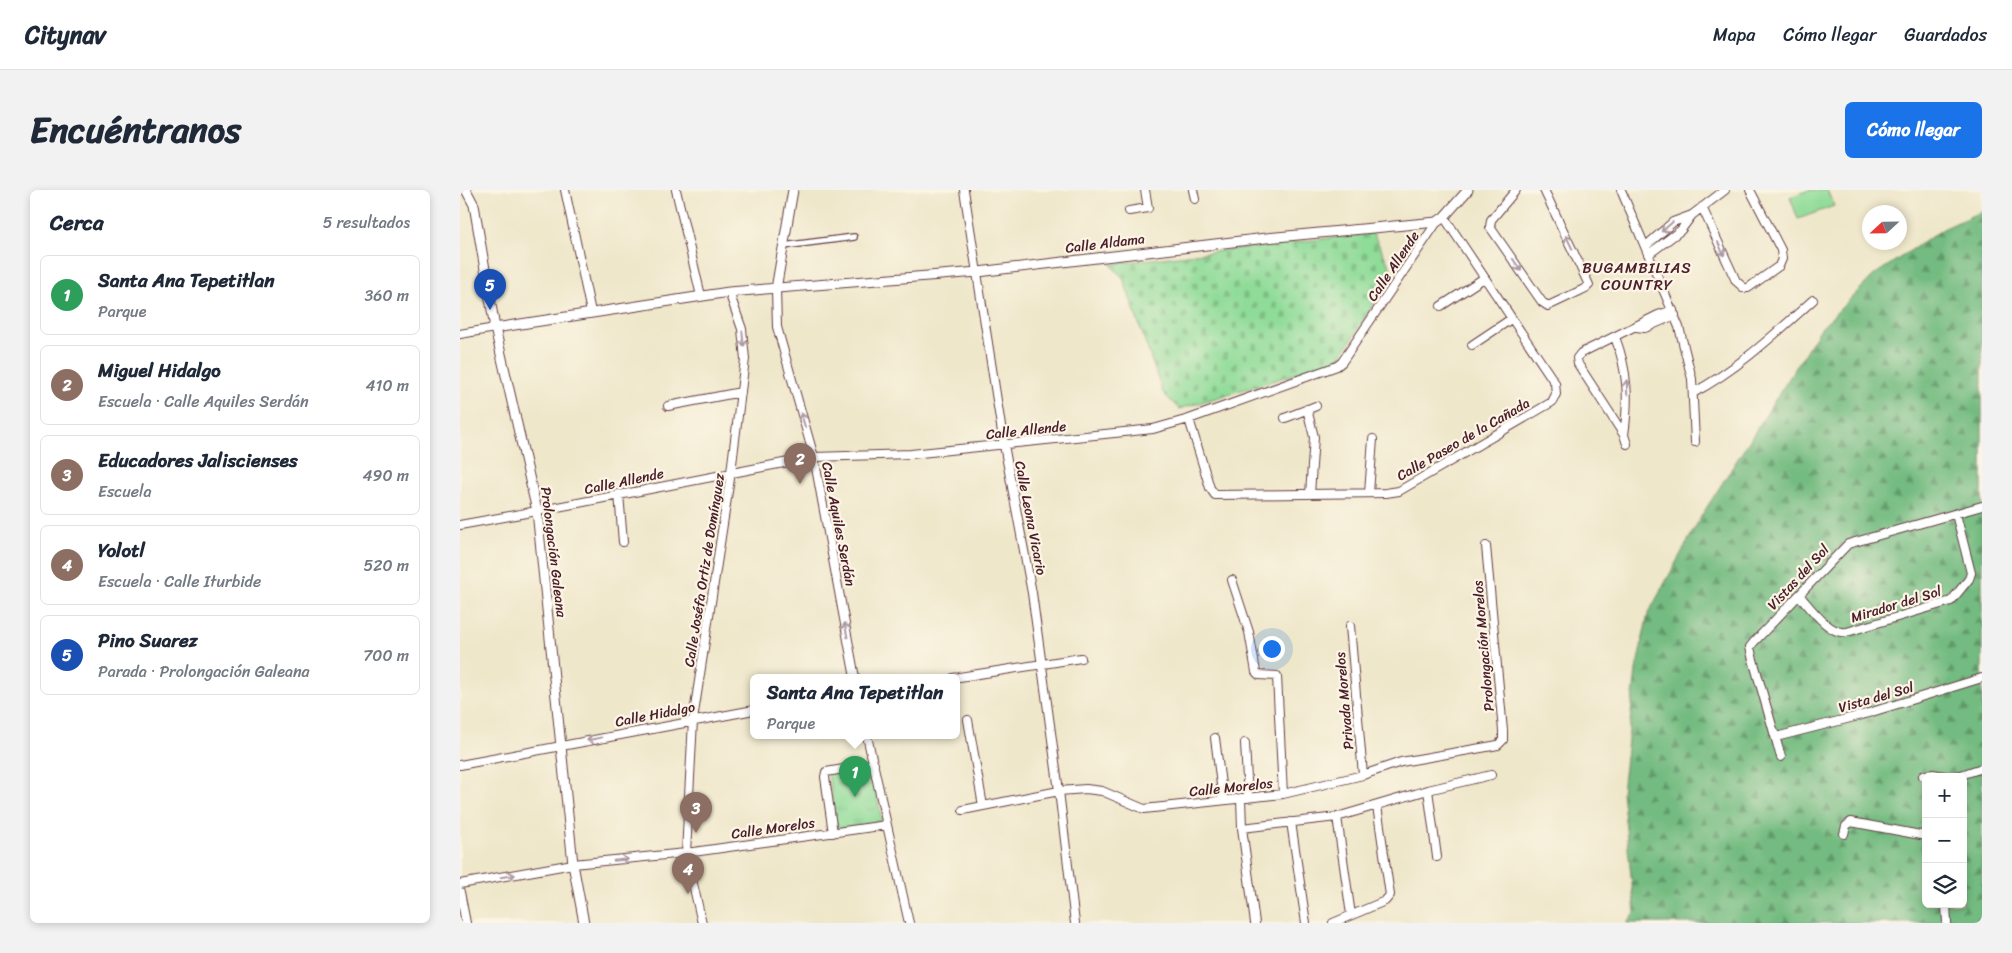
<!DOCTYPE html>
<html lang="es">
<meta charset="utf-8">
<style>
body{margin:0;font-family:Sriracha,sans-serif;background:#f2f2f3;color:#1f2937}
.controls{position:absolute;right:15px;bottom:15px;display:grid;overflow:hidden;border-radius:8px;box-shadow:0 2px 8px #0003}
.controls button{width:45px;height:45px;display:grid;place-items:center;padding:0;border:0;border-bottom:1px solid #e0e1e3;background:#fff;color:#1f2937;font:25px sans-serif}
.compass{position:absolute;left:1402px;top:15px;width:45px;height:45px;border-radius:50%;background:#fff;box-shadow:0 2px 8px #0003;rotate:248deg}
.you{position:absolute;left:811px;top:458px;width:18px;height:18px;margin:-12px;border:4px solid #fff;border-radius:50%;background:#1a73e8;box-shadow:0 0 0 8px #1a73e833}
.badge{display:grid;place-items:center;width:32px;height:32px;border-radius:50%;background:#1a73e8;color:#fff;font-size:16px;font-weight:700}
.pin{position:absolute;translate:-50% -41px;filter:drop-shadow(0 1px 2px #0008)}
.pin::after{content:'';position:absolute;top:26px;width:18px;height:15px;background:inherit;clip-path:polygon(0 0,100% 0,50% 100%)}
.popup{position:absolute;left:290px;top:484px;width:210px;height:65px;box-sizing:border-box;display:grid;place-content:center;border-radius:8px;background:#fff;filter:drop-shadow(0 1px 4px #0005);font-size:16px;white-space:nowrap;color:#747a83}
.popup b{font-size:19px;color:#1f2937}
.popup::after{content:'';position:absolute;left:50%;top:100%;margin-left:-10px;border:10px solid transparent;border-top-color:#fff}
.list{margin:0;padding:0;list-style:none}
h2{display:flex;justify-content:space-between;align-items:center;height:65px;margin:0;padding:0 20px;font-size:21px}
h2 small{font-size:16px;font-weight:400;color:#747a83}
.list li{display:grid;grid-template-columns:32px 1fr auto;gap:15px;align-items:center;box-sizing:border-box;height:80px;margin:0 10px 10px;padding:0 10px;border:1px solid #e0e1e3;border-radius:8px}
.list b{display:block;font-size:19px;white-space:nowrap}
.list p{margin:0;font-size:16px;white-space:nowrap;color:#747a83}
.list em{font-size:16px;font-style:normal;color:#747a83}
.icon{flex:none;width:28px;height:28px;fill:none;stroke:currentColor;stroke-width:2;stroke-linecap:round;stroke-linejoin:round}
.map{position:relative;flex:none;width:1522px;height:733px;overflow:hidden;border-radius:8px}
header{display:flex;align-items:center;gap:30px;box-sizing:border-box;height:70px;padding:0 25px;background:#fff;border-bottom:1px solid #e0e1e3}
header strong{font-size:24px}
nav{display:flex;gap:28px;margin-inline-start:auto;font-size:18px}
.intro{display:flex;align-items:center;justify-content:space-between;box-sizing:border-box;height:120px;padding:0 30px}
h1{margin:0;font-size:35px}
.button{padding:12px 22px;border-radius:8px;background:#1a73e8;color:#fff;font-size:18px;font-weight:700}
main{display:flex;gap:30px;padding:0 30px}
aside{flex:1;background:#fff;border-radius:8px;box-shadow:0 2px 8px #0003}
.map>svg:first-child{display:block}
.forest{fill:url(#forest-firs);stroke:#5e6d56;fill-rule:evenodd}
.cemetery{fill:url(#cemetery-stones);stroke:#6c7d62}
.park{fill:url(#park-tufts);stroke:#6c7d62}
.garden{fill:#8fdb98;stroke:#6c7d62}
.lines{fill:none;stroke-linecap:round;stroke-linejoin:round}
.pedestrian-casing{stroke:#633d43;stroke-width:8}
.minor-casing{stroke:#633d43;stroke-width:10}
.tertiary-casing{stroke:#633d43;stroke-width:11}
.pedestrian{stroke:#fff;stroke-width:5.5}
.minor{stroke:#fff;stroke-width:8}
.tertiary{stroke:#fff;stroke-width:9}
.oneway{stroke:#ae9aa0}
.labels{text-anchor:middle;stroke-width:4.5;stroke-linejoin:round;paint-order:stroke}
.street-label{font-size:14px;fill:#4a1f2b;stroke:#fcf5e5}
.neighbourhood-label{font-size:15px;letter-spacing:1px;fill:#4a1f2b;stroke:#fcf5e5}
</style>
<header>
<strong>Citynav</strong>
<nav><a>Mapa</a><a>Cómo llegar</a><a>Guardados</a></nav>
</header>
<div class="intro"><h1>Encuéntranos</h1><a class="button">Cómo llegar</a></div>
<main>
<aside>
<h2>Cerca<small>5 resultados</small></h2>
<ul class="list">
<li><span class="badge" style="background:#2e9e5b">1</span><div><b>Santa Ana Tepetitlan</b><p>Parque</p></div><em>360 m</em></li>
<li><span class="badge" style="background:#8d6e63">2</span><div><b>Miguel Hidalgo</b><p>Escuela · Calle Aquiles Serdán</p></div><em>410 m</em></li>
<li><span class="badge" style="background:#8d6e63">3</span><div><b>Educadores Jaliscienses</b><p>Escuela</p></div><em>490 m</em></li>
<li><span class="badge" style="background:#8d6e63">4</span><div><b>Yolotl</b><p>Escuela · Calle Iturbide</p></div><em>520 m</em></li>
<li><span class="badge" style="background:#1a4fb4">5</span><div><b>Pino Suarez</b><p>Parada · Prolongación Galeana</p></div><em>700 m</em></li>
</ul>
</aside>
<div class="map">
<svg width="1522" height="733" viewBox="0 0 1522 733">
<defs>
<pattern id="forest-firs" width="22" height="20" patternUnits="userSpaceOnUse" patternTransform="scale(1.25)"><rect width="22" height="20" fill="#73bb80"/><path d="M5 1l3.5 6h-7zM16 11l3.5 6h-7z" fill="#609769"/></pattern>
<pattern id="cemetery-stones" width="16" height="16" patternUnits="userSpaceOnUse" patternTransform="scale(1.25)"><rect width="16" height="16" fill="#8fdb98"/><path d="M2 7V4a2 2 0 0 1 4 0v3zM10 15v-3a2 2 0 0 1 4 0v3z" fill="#7dbc83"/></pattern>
<pattern id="park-tufts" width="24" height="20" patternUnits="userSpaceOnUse" patternTransform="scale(1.25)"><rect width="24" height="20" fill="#8fdb98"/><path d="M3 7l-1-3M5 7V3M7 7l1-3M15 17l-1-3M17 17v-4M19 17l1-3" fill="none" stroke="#7dbc83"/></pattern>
</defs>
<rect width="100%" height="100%" fill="#fcf5e5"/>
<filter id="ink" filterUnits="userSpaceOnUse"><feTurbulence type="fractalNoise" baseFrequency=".02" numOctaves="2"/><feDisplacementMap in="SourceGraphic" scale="10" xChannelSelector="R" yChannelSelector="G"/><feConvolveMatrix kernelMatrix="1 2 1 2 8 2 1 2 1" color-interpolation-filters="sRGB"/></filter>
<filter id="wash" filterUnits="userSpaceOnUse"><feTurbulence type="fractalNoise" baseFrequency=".0096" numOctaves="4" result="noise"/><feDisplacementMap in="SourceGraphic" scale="20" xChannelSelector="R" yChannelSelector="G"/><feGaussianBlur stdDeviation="1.12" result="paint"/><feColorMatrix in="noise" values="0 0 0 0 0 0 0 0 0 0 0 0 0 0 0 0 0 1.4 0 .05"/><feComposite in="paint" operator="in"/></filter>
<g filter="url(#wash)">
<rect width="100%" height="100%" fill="#efe7ca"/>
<!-- forest -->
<path class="forest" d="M1522,21V733H1167L1175,723L1162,602L1176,480L1188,424L1242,325L1361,138L1414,85L1483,39ZM1466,587H1503V714H1466Z"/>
<!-- cemetery -->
<path class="cemetery" d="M913,43L933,83L878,171L719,219L703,203L663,88L650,74Z"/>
<!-- park -->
<path class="park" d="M411,576L422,631L377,639L368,583Z"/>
<!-- garden -->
<path class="garden" d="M1349,0H1367L1374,16L1338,29L1330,7Z"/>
</g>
<g filter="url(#ink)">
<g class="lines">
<defs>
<path id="pedestrian" d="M323,56L394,47"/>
<path id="minor" d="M105,0L131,122
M216,0L241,106
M504,0L544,255L572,403L599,601L615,733
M733,0L735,9
M1056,0L1031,30L1030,37L1082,112L1088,116L1126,98L1129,95L1084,0
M1161,0L1219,137L1232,189L1235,252
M1242,17L1276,91L1284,98H1288L1319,76L1322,69L1321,60L1290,0
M669,21L688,18L685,0
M1186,56L1213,32L1232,25
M1189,64L1221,40L1232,25L1265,0
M316,99L317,137L354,267L395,488
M981,116L1024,88
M1176,137L1185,138L1215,125
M0,144L35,138
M1155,147C1168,181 1169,209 1164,245
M1012,155L1051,129
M1233,203C1278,179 1315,144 1353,110
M208,216L281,202
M847,219L854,247L850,304
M825,228L856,216
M729,229L750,298L755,305L926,303L939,301L1092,212L1096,204L1095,193L984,27
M1167,254L1164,245L1118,174L1117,168L1121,163L1198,125L1213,120
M909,303L913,249
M159,304L163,352
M0,335L77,321L354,267L451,264L693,239L729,229L877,176L882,172L977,32
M772,390L789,442L796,482L799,485L817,486L823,604
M1339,405C1350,417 1370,446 1387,442L1491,411L1509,389L1511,383L1496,324
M890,436L903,585
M493,488L621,468
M508,530L523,616
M407,546L449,733
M1316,547L1402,525L1522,488
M755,548L763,610
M785,553L788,608
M1321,567L1292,466L1290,457L1294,452L1388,354L1522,316
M0,575L294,520
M1463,586L1473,584L1490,587
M1495,587L1522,578
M968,600L977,667
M781,608L782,638L795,733
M503,620L599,601L626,599L642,601L684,619L823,604L903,585L941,572L1038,555L1043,550V541L1026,356
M877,627L891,725
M831,632L846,733
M782,638L877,627L968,600L1031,585
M373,643L365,587L366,582L414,574
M1384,644L1386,636L1391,632L1466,646
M0,694L113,674L226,663L427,635
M0,702L6,733
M1486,714L1487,733
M242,733L226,663L233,530L271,282L285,169L282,139L269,102
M873,733L925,711L930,705L917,616"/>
<path id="tertiary" d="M6,0L14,15L35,138L77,321L113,674L124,733
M316,99L333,0
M35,138L269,102L518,82L806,48L977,32L984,27L1008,0"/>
</defs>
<!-- pedestrian casing -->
<use href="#pedestrian" class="pedestrian-casing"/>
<!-- minor casing -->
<use href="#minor" class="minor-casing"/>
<!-- tertiary casing -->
<use href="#tertiary" class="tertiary-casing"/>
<!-- pedestrian -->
<use href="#pedestrian" class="pedestrian"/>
<!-- minor -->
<use href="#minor" class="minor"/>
<!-- tertiary -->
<use href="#tertiary" class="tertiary"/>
</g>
<!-- one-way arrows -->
<defs><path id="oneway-shaft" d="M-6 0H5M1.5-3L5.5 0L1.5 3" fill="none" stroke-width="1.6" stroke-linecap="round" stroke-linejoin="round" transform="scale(1.25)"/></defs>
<g class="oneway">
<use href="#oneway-shaft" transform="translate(1207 37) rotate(139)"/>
<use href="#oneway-shaft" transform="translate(1109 52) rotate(-116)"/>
<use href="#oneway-shaft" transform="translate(1261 59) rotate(66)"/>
<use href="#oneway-shaft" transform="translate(1057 75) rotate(56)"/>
<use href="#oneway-shaft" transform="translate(283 149) rotate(85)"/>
<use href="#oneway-shaft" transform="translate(1167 197) rotate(-91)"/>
<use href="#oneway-shaft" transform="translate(343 230) rotate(-106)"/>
<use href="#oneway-shaft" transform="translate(386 440) rotate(-101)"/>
<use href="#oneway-shaft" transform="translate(134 549) rotate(169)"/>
<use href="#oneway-shaft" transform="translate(161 670) rotate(-6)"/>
<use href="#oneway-shaft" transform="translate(48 686) rotate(-10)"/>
</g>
</g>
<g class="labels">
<!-- street labels -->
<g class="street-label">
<text transform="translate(645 53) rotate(-7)" y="5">Calle Aldama</text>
<text transform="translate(933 76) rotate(-56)" y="5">Calle Allende</text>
<text transform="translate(566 240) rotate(-6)" y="5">Calle Allende</text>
<text transform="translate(1003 249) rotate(-30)" y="5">Calle Paseo de la Cañada</text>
<text transform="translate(164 291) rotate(-12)" y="5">Calle Allende</text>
<text transform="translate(571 328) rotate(79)" y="5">Calle Leona Vicario</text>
<text transform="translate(379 334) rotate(79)" y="5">Calle Aquiles Serdán</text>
<text transform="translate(94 362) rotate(83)" y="5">Prolongación Galeana</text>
<text transform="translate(244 380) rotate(-81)" y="5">Calle Joséfa Ortiz de Domínguez</text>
<text transform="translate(1338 387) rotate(-47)" y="5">Vistas del Sol</text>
<text transform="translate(1436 414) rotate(-17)" y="5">Mirador del Sol</text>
<text transform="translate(1023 456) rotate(-95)" y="5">Prolongación Morelos</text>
<text transform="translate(1416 507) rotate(-16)" y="5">Vista del Sol</text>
<text transform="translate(884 511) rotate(-95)" y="5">Privada Morelos</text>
<text transform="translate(195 524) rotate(-11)" y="5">Calle Hidalgo</text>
<text transform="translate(771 597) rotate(-6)" y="5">Calle Morelos</text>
<text transform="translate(313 638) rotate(-8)" y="5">Calle Morelos</text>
</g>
<!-- neighbourhood labels -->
<g class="neighbourhood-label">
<text x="1177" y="83">BUGAMBILIAS<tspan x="1177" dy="17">COUNTRY</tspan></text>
</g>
</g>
</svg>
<div class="controls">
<button>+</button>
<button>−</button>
<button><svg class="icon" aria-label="layers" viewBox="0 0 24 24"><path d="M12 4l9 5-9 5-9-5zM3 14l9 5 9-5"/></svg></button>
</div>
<svg class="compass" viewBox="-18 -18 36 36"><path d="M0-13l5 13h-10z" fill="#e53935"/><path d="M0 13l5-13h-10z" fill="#747a83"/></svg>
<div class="you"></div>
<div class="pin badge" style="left:395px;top:607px;background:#2e9e5b">1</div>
<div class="popup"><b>Santa Ana Tepetitlan</b>Parque</div>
<div class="pin badge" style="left:340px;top:294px;background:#8d6e63">2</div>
<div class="pin badge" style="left:236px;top:643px;background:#8d6e63">3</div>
<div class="pin badge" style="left:228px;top:704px;background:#8d6e63">4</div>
<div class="pin badge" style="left:30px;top:120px;background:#1a4fb4">5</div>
</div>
</main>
